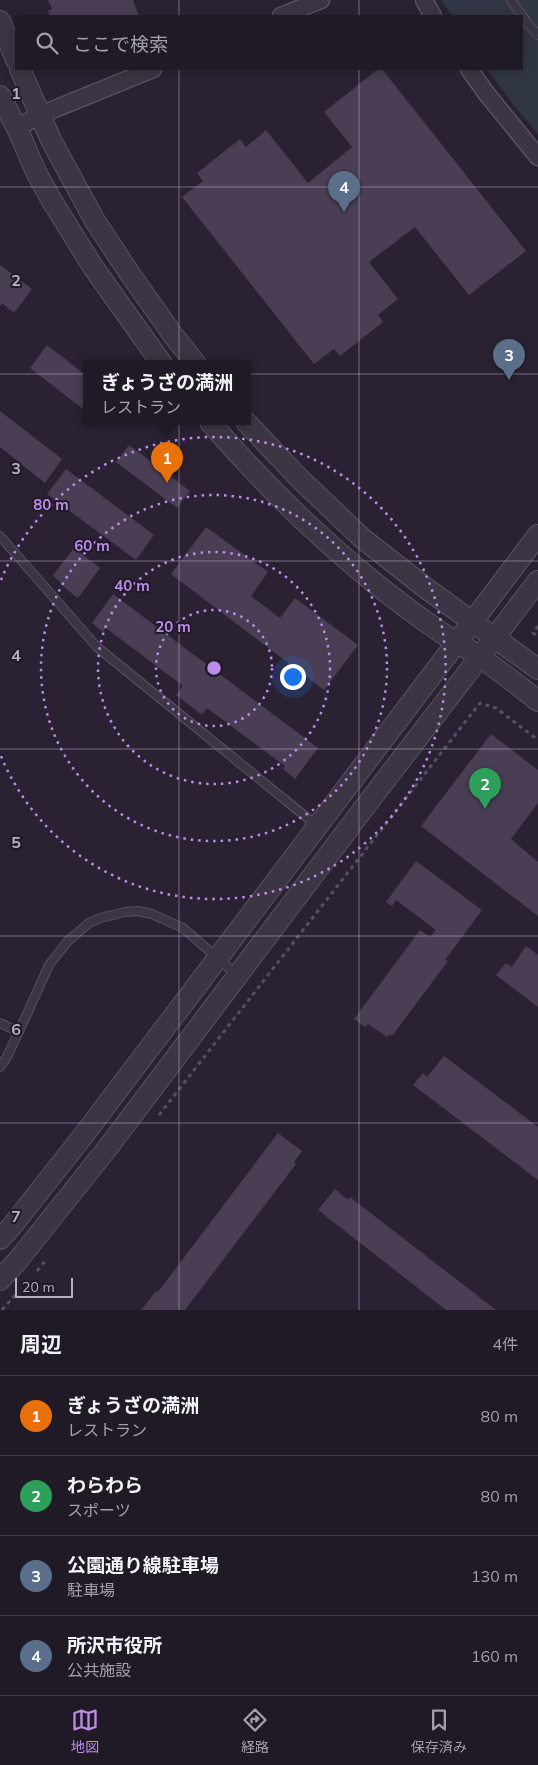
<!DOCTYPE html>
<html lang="ja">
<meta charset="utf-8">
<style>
body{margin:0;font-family:Mulish,"Noto Sans JP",sans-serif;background:#2d2732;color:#f1f3f6}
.scale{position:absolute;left:15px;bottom:12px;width:58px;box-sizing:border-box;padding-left:5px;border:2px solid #b8afc1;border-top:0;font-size:14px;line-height:18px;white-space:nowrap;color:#b8afc1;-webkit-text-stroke:4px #211a29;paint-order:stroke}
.you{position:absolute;left:292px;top:676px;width:18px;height:18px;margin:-12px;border:4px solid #fff;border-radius:50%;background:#1a73e8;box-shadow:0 0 0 8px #1a73e833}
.badge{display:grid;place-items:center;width:32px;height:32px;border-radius:50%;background:#bd8ce9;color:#fff;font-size:16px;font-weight:700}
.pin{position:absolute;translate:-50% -41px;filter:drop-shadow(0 1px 2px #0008)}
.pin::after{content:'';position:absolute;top:26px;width:18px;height:15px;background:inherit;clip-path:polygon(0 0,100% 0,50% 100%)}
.popup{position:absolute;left:83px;top:360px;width:168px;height:65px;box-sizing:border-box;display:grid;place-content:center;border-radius:0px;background:#201a26;filter:drop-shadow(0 1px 4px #0005);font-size:16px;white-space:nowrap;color:#a2a1a7}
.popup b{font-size:19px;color:#f1f3f6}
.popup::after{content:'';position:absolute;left:50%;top:100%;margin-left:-10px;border:10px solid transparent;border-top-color:#201a26}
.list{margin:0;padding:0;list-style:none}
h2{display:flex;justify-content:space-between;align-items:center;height:65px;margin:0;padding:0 20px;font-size:21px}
h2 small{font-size:16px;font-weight:400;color:#a2a1a7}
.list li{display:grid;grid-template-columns:32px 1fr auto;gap:15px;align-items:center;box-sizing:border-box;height:80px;padding:0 20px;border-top:1px solid #3d3843}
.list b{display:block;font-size:19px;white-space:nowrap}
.list p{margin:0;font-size:16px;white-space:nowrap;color:#a2a1a7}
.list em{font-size:16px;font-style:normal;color:#a2a1a7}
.icon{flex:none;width:28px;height:28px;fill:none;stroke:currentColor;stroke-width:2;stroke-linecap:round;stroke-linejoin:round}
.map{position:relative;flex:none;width:538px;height:1310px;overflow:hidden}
.search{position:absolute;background:#201a26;box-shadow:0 2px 12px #0003;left:15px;right:15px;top:15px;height:55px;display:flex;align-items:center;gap:12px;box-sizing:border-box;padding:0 18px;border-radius:0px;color:#a2a1a7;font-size:19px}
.sheet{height:385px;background:#201a26}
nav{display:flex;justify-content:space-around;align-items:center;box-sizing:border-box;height:70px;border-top:1px solid #3d3843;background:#201a26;font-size:14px;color:#a2a1a7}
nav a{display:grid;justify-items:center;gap:2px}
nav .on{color:#bd8ce9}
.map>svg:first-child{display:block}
.green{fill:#313644}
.building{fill:#493e54}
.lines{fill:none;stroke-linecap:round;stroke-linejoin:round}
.service-casing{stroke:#5a5262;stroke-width:10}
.minor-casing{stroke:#5a5262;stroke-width:19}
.tertiary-casing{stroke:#5a5262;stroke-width:22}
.path{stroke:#525162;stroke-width:3;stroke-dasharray:4 4;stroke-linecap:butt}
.service{stroke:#3c3544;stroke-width:8}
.minor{stroke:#3c3544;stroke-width:16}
.tertiary{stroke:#3c3544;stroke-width:20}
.grid{fill:none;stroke:#b8afc1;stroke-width:1;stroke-opacity:0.55}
.ring{fill:none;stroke:#bd8ce9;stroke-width:2.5;stroke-dasharray:2.5 5}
.grid-label{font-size:16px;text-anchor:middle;font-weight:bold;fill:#b8afc1;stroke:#211a29;stroke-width:4;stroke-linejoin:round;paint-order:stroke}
.centre{fill:#bd8ce9;stroke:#211a29;stroke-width:2.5}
.ring-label{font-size:15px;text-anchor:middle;font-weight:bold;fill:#bd8ce9;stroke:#211a29;stroke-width:4;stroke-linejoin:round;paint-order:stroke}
</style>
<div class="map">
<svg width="538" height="1310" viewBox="0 0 538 1310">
<rect width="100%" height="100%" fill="#2a2233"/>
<!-- green -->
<path class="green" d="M441,0H538V134L512,103L487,69H522V16H452Z"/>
<!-- building -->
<path class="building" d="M48,0H133L139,16H50L48,11L52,9Z
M378,69H382L526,251L469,295L415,227L369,262L398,299L378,315L383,322L340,356L334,349L314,364L182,197L203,181L197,173L240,139L246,147L266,130L308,183L352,147L324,112Z
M0,265L32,289L14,313L2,303L0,306Z
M47,345L87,376V412L30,368Z
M0,411L62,459L45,483L0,447Z
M129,445L190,491L177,508L116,462Z
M66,469L154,535L136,560L47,494Z
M206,527L268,572L251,596L280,618L295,598L358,645L324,690L171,574Z
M74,548L100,568L78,598L65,588L53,575Z
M113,594L318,748L295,779L283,769L285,766L207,708L202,715L176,695L183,686L106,628L103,632L92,623Z
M491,734L538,770V803L511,839L538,862V916L421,826Z
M416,861L482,910L445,960L448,961L392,1036L390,1034L387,1037L368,1024L365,1027L354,1019L420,930L430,937L436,930L396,900L392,906L386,902Z
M526,946L538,955V1007L496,975L506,963L512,967Z
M444,1056L538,1127V1180L413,1085L423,1073L427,1077Z
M278,1133L302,1151L294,1162L296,1164L185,1310H141L156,1291L158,1292Z
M335,1189L348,1200L350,1197L496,1310H446L318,1210Z"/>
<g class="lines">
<defs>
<path id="service" d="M511,0L528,24L538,35
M0,536L97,647L316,825
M0,1023L19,1032
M0,1067L7,1057L27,1014L49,965L68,941L89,923L100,918L125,912L138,911L152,914L183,928L237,975"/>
<path id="minor" d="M424,0L433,16
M281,16L321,0
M469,69L486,93L538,157
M17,128L40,115L153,69"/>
<path id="tertiary" d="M0,21L16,60
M20,69L51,140L95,221L130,274L173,335L196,364
M0,96L17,128L36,172L52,201L93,267L162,364
M210,422C274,497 357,575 439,631C452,640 467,648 480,657C500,671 519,686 538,701
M246,422L300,479L362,538L427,589L538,669
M0,1239L12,1226L83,1136L538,535
M0,1280L19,1259L109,1146L370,800L538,581"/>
</defs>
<!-- service casing -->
<use href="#service" class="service-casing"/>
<!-- minor casing -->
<use href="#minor" class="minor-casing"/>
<!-- tertiary casing -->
<use href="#tertiary" class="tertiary-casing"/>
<!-- path -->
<path class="path" d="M538,626L533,633L538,636
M159,1115L480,703L496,708L538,740
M37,1271L46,1260
M2,1310L16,1294"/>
<!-- service -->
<use href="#service" class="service"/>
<!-- minor -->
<use href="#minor" class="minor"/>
<!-- tertiary -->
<use href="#tertiary" class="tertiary"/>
</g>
<!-- grid -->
<path class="grid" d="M179,0V16M359,0V16M179,69V1310M359,69V1310M0,187H538M0,374H538M0,561H538M0,749H538M0,936H538M0,1123H538"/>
<!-- distance rings -->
<g class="ring">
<circle cx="214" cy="668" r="58"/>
<circle cx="214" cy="668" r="116"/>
<circle cx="214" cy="668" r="173"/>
<path d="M1 580A231 231 0 1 1 1 756"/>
</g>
<g class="grid-label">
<text x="16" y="99">1</text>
<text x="16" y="286">2</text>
<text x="16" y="474">3</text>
<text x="16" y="661">4</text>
<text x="16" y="848">5</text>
<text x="16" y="1035">6</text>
<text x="16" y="1222">7</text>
</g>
<circle cx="214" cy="668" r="8" class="centre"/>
<g class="ring-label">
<text x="51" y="510">80 m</text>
<text x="92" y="551">60 m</text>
<text x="132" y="591">40 m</text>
<text x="173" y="632">20 m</text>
</g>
</svg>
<div class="scale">20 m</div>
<div class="you"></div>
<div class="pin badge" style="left:167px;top:483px;background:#e8710a">1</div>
<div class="popup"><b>ぎょうざの満洲</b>レストラン</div>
<div class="pin badge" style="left:485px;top:809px;background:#2e9e5b">2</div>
<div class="pin badge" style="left:509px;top:380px;background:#5c6f8a">3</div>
<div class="pin badge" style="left:344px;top:212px;background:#5c6f8a">4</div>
<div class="search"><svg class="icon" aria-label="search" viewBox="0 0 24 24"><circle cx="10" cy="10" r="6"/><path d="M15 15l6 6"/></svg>ここで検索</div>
</div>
<section class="sheet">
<h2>周辺<small>4件</small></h2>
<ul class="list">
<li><span class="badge" style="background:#e8710a">1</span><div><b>ぎょうざの満洲</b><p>レストラン</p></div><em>80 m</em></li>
<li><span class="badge" style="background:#2e9e5b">2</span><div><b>わらわら</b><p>スポーツ</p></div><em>80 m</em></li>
<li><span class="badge" style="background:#5c6f8a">3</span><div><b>公園通り線駐車場</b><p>駐車場</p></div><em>130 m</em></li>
<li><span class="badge" style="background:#5c6f8a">4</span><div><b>所沢市役所</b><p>公共施設</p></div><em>160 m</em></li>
</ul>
</section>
<nav>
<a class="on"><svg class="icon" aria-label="map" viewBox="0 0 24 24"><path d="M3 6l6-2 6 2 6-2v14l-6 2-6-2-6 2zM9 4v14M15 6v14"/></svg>地図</a>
<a><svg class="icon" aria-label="directions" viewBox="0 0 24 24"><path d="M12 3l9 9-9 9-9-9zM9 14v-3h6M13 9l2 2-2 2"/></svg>経路</a>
<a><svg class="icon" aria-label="saved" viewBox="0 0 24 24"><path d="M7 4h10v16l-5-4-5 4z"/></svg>保存済み</a>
</nav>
